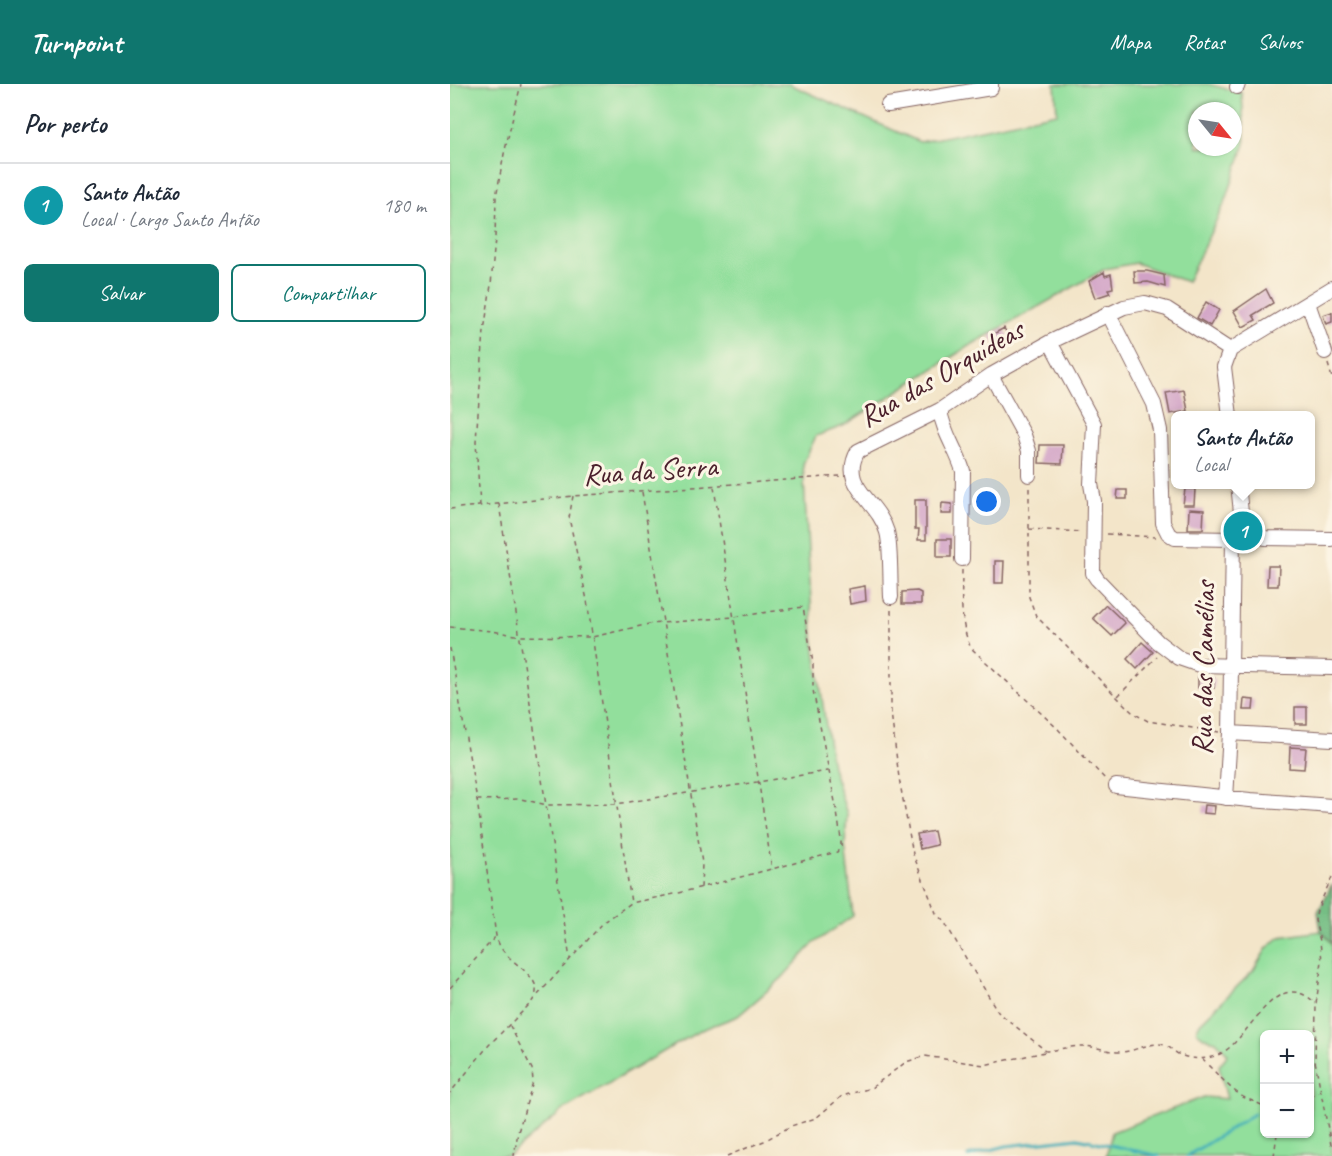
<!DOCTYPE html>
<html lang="pt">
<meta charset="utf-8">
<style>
body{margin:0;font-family:Caveat,sans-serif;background:#f2f2f3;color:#1f2937}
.controls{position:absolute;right:18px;bottom:18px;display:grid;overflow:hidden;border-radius:9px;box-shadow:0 2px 4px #0004}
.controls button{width:54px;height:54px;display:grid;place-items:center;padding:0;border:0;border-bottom:2px solid #e0e1e3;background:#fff;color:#1f2937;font:30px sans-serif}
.compass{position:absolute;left:738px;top:18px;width:54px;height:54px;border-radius:50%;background:#fff;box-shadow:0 2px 4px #0004;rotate:120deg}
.you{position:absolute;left:537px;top:418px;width:21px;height:21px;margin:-15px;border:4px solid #fff;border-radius:50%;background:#1a73e8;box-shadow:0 0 0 9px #1a73e833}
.badge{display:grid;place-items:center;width:39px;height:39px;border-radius:50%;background:#0f766e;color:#fff;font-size:20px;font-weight:700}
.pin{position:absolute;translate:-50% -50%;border:3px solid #fff;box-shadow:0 2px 6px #0006}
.popup{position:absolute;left:721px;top:327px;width:144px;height:78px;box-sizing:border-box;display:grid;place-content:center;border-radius:9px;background:#fff;filter:drop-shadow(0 2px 4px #0005);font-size:20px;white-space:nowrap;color:#747a83}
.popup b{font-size:22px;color:#1f2937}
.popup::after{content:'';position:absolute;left:50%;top:100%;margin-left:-12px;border:12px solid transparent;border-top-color:#fff}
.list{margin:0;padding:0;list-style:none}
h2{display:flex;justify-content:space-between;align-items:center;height:78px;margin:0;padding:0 24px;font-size:26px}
h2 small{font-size:20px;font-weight:400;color:#747a83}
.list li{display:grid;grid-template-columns:39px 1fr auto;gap:18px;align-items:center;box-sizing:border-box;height:84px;padding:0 24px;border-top:2px solid #e0e1e3}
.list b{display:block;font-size:22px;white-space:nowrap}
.list p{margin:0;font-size:20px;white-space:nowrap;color:#747a83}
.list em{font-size:20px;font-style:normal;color:#747a83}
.actions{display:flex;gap:12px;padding:18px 24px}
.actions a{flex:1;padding:14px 0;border:2px solid #0f766e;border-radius:9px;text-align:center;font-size:21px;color:#0f766e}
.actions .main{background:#0f766e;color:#fff}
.map{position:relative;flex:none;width:882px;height:1072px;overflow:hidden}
header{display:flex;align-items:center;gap:36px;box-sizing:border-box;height:84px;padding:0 30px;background:#0f766e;color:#fff}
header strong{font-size:28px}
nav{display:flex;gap:33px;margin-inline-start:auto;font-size:21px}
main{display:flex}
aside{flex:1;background:#fff}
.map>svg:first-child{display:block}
.green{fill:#92df9c;stroke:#6e7f64;stroke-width:1.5;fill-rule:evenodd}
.forest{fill:#75be84;stroke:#606e58;stroke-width:1.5}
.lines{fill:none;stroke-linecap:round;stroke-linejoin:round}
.stream{stroke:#3fafba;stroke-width:3}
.building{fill:#d1a2c6}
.minor-casing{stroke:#856462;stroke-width:16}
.path{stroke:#856462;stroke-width:1.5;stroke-dasharray:4.5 4.5;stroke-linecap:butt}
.minor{stroke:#fff;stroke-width:14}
.labels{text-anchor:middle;stroke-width:6;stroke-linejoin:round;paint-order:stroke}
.street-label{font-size:30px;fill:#4a1f2b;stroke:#fcf5e5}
</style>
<header>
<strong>Turnpoint</strong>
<nav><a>Mapa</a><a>Rotas</a><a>Salvos</a></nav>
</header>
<main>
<aside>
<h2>Por perto<small></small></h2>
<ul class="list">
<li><span class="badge" style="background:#0f9aa8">1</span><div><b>Santo Antão</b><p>Local · Largo Santo Antão</p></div><em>180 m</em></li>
</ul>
<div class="actions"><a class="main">Salvar</a><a>Compartilhar</a></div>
</aside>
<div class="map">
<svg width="882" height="1072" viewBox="0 0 882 1072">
<rect width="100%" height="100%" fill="#fcf5e5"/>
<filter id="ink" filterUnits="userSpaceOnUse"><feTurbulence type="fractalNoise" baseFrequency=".0167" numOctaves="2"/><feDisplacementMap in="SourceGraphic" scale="12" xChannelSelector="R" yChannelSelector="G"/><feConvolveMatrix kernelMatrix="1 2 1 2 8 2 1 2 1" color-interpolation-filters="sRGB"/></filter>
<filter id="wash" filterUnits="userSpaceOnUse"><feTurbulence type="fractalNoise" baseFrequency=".008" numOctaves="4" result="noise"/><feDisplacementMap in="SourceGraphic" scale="24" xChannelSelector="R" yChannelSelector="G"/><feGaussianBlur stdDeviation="1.35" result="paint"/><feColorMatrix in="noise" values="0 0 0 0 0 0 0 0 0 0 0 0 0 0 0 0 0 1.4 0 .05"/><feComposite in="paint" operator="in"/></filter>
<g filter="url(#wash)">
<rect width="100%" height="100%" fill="#f3e5c9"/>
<!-- green -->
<path class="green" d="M0,0H339L470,58L607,29L605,0H758L792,9L795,60L776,116L737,198L686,179L655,185L519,262L393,342L366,352L353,380L363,552L382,683L397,730L395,761L403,832L363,860L332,894L288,932L251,946L116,1024L58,1072H0ZM747,27H783V63H747Z
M871,847L882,859V1072H656L662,1048L754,1013L777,1015L769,982L778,970L766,957L755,954L746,947L750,939L803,887L817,864L830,853ZM814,950H860V1050H814Z"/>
<!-- forest -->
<path class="forest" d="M882,800V859L871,847L868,828Z"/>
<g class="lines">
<!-- stream -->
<path class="stream" d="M518,1072L556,1062L628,1054L709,1072
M737,1072L804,1030"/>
</g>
<g id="blocks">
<!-- building -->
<path class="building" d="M684,187H697L714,191L715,203L698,198L685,199Z
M654,188L655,192L661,190L663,204L658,205L660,209L645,214L639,197Z
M816,205L823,219L803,231L806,236L793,243L784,227Z
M756,218L769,226L760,242L747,234Z
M882,228V238L876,240L873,231Z
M554,244L559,253L546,261L540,252Z
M734,306L738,327L720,330L716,309Z
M590,361H613L612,380L589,379Z
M735,405H745L744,421H733Z
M668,406H677V415H667Z
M465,416H476V456H468L469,445H465Z
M492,419L502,420V430H491Z
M739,425L754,426L753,445H738Z
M487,455H501V473H487Z
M545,477H554L553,499H545Z
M818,482H829L828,502H817Z
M415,502L416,517L400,520L398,505Z
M467,507L471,509V520H452V508Z
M656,521L675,539L662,552L643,534Z
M692,558L703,568L687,585L677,575Z
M748,592L764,594V604H748Z
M794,615L804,616L803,626H793Z
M845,623H857V640H845Z
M840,663L856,664L854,685L839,684Z
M754,721L765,722L764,730L753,729Z
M484,747L487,761L470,765L467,750Z"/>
</g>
</g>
<g filter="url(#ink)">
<use href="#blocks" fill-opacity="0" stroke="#856462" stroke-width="1.5"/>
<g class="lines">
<defs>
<path id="minor" d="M787,3L788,0
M438,21L541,4V0
M858,219L875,268
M658,229L704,320L710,346L713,439L718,449L725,454L783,455L786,451
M600,258L644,340L641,400L644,417L643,489L647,495L708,558L729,574L749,581L882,584
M541,291L574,351L579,367V391
M490,326C493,349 507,366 513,387L512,475
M780,332L774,283L780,266L882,204
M788,400L792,438
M785 447a8 8 0 1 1 16 0a8 8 0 1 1-16 0Z
M801,449L815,454L882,455
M441,513C440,496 441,462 437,448C428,416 388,402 408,367L490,326L541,291L600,258L674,223L695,219L717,225L780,266
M780,649L882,655
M666,702L800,716L882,722
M776,714L780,649L783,455"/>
</defs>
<!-- minor casing -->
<use href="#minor" class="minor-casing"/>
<!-- path -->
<path class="path" d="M878,280L882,294
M264,403L322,786
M579,404V513L586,532L683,629L698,637L769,648
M192,408L252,779L251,804
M123,412L119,434L137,516L181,819
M49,420L120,875
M30,422L26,357L34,247L41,201L45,154L46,113L54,70L71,0
M0,425L123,412L390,392
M579,445L631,448
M657,450L706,453
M512,486C512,512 509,539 521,564L608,645L655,695
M441,526V628L449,694L463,770L486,829L495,839L548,928L596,967C608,966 620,962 632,962C644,962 656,967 668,968C681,969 695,960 708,960C717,960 722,966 728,970C741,976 755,976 768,971C800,958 825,878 866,920
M0,543L42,547L71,552L142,553L199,540L284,533L353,523L363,579V606L387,728L391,755V763L387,768L229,809L181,819L153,839L86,913
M0,564L27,716L46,852C48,858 50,864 55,869C69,885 99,898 80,920L39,961L0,1009
M668,612L707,573
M27,716L71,715L97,721L166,720L378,687
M882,793L867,826L865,836L870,857L872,877L866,920L865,977L882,1066
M0,904L45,853
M60,942L82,985L83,998L68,1048L64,1072
M752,975L782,1005L793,1013L814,1022
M860,1013L869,1008
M277,1072L314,1057L341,1042L366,1034L392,1012L421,1004L456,978L475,972L534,981L595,968
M824,1072L827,1050"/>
<!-- minor -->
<use href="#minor" class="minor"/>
</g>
</g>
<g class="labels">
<!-- street labels -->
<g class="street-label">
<text transform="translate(491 289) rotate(-30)" y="10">Rua das Orquídeas</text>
<text transform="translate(200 386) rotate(-4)" y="10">Rua da Serra</text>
<text transform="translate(753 584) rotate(-89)" y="10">Rua das Camélias</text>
</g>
</g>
</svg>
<div class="controls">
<button>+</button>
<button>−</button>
</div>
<svg class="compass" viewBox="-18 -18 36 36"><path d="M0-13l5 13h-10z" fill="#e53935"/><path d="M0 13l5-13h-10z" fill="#747a83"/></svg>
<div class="you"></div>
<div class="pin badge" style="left:793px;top:447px;background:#0f9aa8">1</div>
<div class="popup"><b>Santo Antão</b>Local</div>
</div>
</main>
